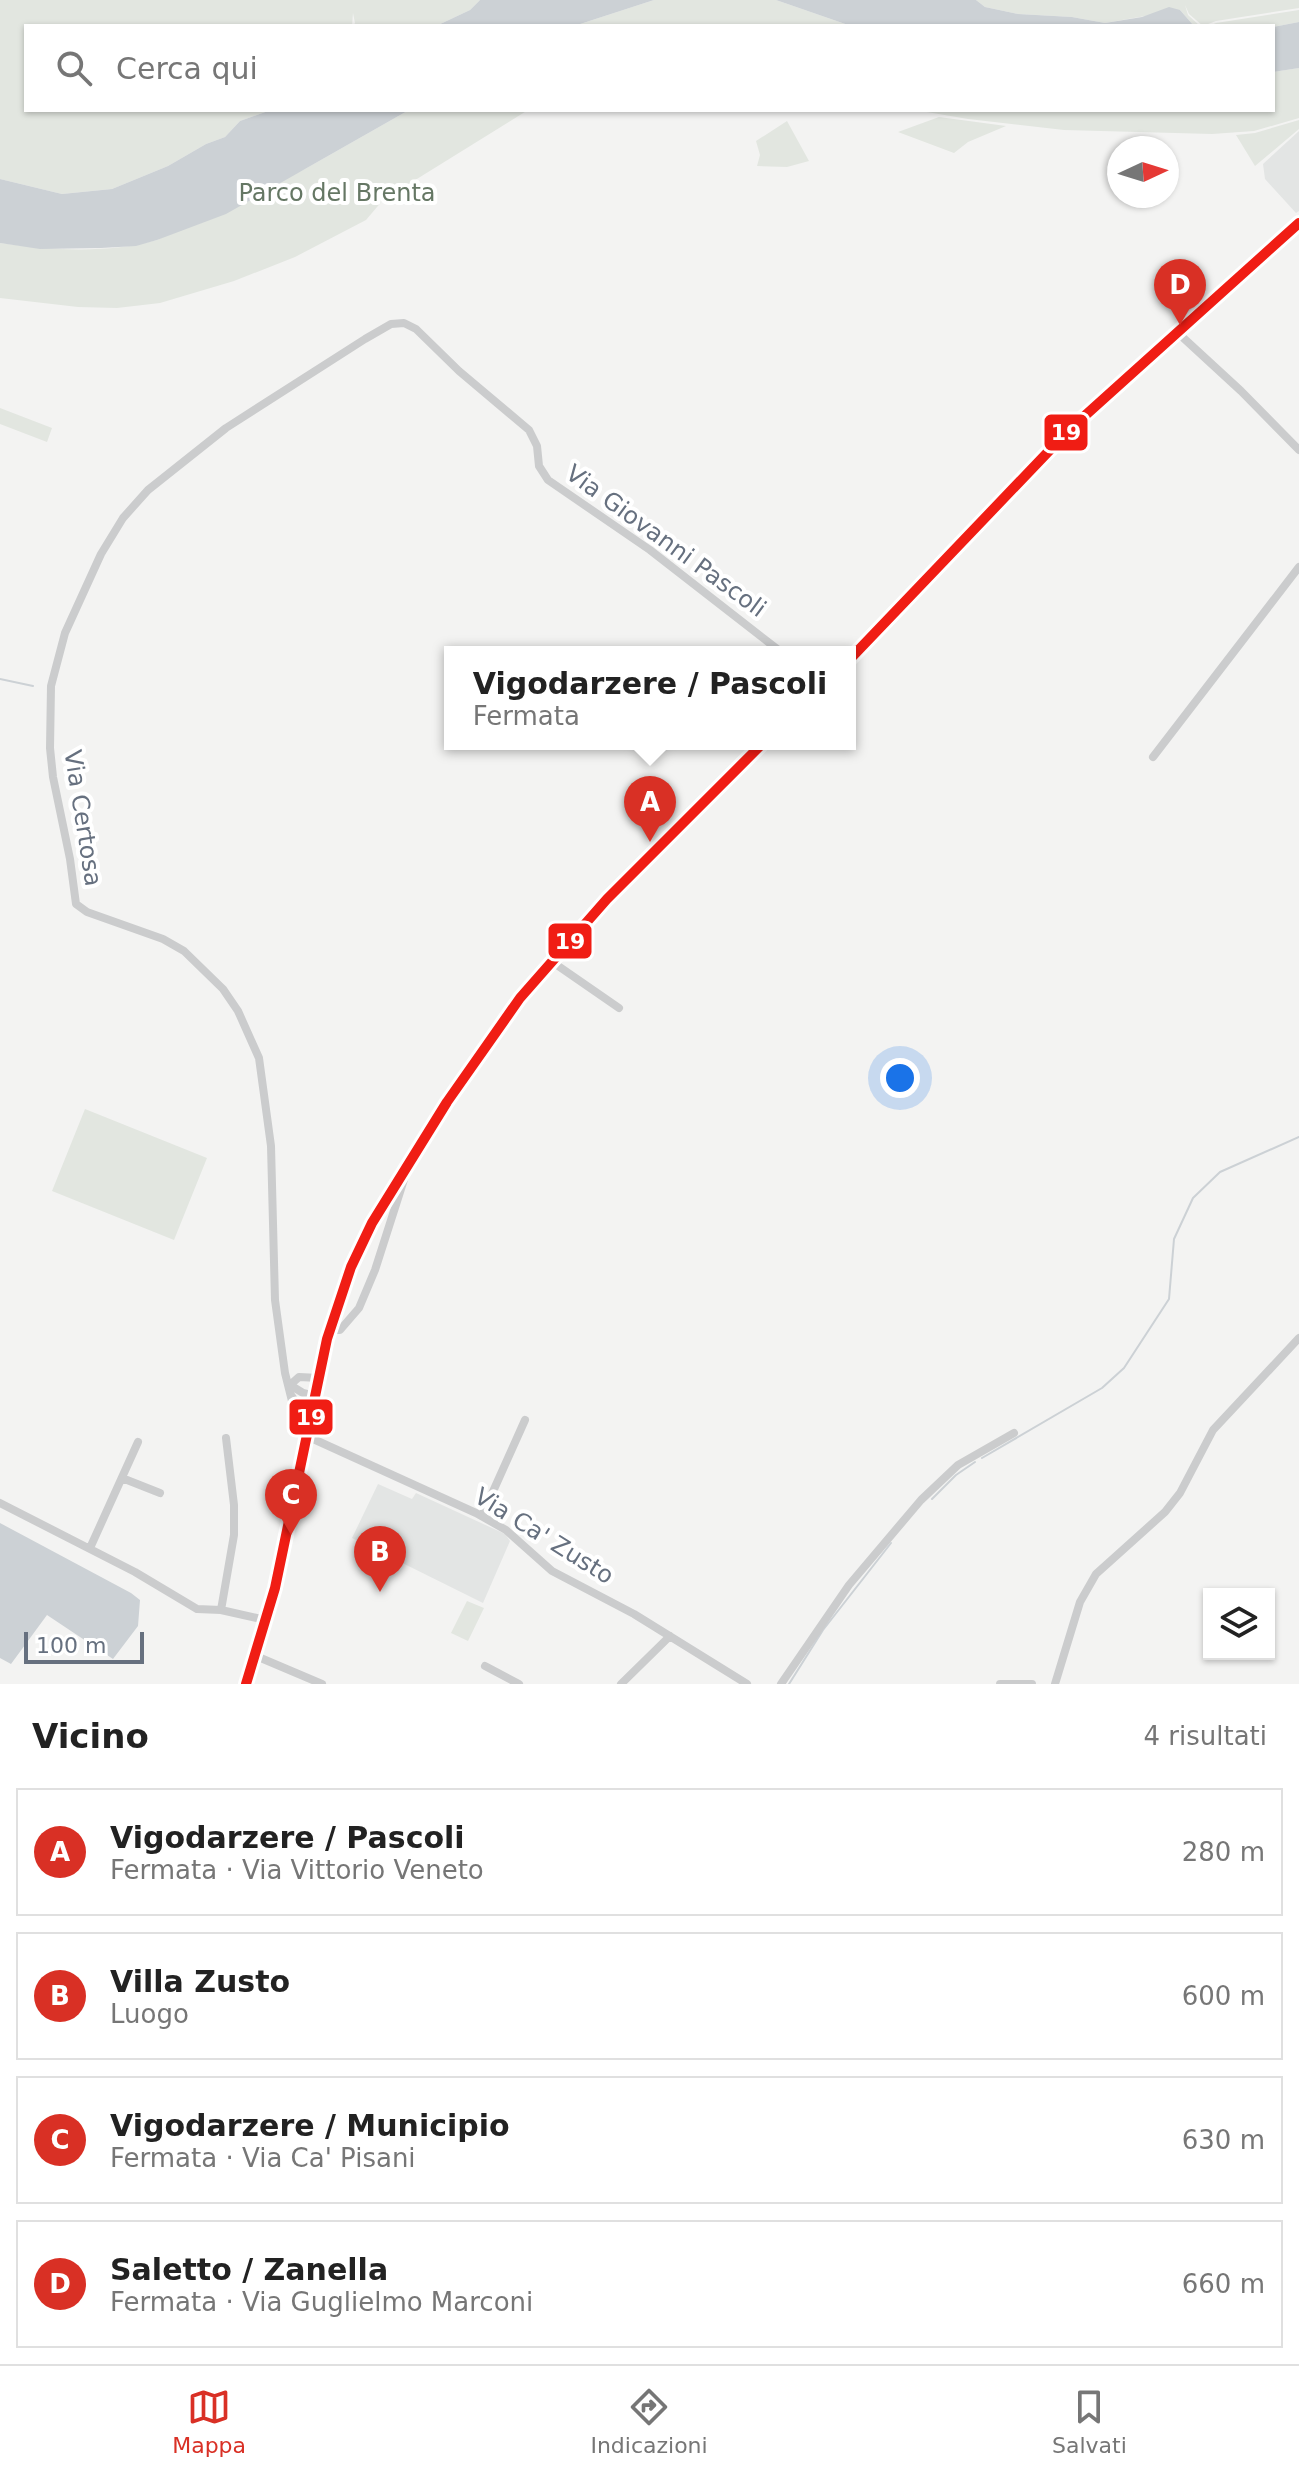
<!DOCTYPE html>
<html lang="it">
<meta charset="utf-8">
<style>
body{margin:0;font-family:"DejaVu Sans",sans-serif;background:#f2f2f2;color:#222}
.controls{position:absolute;right:24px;bottom:24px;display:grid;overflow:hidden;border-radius:0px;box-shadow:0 2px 6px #0004}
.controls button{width:72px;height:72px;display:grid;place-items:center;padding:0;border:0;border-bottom:2px solid #e0e0e0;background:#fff;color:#222;font:40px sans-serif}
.compass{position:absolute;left:1107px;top:136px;width:72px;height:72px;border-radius:50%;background:#fff;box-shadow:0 2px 6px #0004;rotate:86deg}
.scale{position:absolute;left:24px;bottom:20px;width:120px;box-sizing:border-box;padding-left:8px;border:4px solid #66707f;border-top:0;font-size:22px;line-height:28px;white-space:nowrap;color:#66707f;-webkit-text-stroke:6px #fff;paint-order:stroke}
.you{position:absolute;left:900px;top:1078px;width:28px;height:28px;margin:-20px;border:6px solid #fff;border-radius:50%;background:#1a73e8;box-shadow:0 0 0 12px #1a73e833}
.badge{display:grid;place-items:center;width:52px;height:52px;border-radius:50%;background:#d93025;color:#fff;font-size:26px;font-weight:700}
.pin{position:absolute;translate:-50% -66px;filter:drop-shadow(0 2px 4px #0008)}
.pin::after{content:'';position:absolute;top:42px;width:28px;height:24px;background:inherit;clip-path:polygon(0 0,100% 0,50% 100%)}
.popup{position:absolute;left:444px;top:646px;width:412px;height:104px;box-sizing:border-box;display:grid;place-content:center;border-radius:0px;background:#fff;filter:drop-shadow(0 2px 6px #0005);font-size:26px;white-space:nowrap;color:#767676}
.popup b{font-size:30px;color:#222}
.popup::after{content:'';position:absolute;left:50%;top:100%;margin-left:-16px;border:16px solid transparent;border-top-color:#fff}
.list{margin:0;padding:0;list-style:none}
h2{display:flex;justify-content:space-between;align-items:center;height:104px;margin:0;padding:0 32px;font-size:34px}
h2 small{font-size:26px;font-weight:400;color:#767676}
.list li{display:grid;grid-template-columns:52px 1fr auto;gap:24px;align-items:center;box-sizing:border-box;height:128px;margin:0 16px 16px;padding:0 16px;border:2px solid #e0e0e0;border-radius:0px}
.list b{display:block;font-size:30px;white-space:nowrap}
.list p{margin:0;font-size:26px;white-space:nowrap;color:#767676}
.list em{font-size:26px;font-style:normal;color:#767676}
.icon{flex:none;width:44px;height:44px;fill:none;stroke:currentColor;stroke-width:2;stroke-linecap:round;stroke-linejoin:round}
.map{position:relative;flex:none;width:1299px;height:1684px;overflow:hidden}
.search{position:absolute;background:#fff;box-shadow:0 2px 6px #0004;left:24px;right:24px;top:24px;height:88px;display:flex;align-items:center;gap:20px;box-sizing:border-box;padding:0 28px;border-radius:0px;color:#767676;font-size:30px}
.sheet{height:680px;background:#fff}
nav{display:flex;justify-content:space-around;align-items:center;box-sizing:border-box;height:112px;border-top:2px solid #e0e0e0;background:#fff;font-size:22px;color:#767676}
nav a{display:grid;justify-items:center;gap:4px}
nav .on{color:#d93025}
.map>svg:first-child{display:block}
.built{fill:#e3e5e4}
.green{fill:#e2e6e0}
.water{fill:#ccd1d5}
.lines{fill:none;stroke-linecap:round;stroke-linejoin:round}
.stream{stroke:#ccd1d5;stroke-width:2}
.minor{stroke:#cbcccd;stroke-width:8}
.major{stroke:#dfdfe0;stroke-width:10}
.bus-1-casing{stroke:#fff;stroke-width:16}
.bus-1{stroke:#f01d14;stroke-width:10}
.labels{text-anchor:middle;stroke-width:8;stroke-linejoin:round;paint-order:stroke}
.park-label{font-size:24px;fill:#657764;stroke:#fff}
.street-label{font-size:24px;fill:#66707f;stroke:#fff}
.line-badge{stroke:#fff;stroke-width:3}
.badge-label{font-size:22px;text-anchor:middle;font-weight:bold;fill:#fff}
</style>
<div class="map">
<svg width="1299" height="1684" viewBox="0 0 1299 1684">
<rect width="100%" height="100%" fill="#f3f3f2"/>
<!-- built -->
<path class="built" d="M1299,131V211L1296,213L1265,179L1263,164Z
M378,1484L412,1499L416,1493L505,1534L510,1541L483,1603L352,1538Z"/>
<!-- green -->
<path class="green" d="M0,0H480L470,10L436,26H353L355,23L353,13L352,26H26V110H271L240,121L225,137L206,144L168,166L112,189L62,194L0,179Z
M654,0H776L851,26H574Z
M976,0H1299V8L1216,21L1203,26L1189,14L1185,5L1188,15L1200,26H1194L1180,10L1105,23L1072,17L1018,14L985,7Z
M1299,10V22L1273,27L1209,26L1216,23Z
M1299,68V118L1254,131L1212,134L1064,130L968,119L915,110H1273V72Z
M409,110H528L383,200L366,220L295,257L234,281L160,303L117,308L78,307L0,298V243C51,250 107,254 157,240L305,169Z
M939,117L1006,126L968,142L954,153L898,132Z
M1299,120V129L1255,166L1236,135L1255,133Z
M787,121L809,161L787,167L757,166L760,155L756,141Z
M0,408L52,428L47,442L0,424Z
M85,1109L207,1158L174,1240L52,1191Z
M467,1601L484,1608L468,1641L451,1633Z"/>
<!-- water -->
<path class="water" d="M480,0H654L574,26H436L470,10Z
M776,0H976L985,7L1018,14L1072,17L1105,23L1142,17L1169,7L1180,10L1194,26H851Z
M1299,22V68L1273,72V27Z
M271,110H409L226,214L157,240L136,246L101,248L40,249L0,243V179L62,194L112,189L168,166L206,144L225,137L240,121Z
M0,1523L131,1593L140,1600L138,1626L113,1659L47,1615L11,1664L0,1658Z"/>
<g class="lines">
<!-- stream -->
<path class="stream" d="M0,679L33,686
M982,1458L1102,1388L1124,1368L1169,1299L1174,1239L1193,1198L1220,1172L1299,1137
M932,1499L956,1475L975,1462
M789,1684L823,1630L891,1543"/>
<!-- minor -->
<path class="minor" d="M1178,333L1241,391L1299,450
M1153,757L1299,567
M551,961L619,1008
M330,1330H340L359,1308L375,1270L409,1164
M290,1385L299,1377L319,1378
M290,1385L303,1393L315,1396
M291,1395L298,1405L312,1407
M122,1478L160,1493
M0,1503L135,1572L197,1609L221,1610L266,1620
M482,1516L525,1420
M90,1548L138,1442
M221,1610L234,1535V1505L226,1438
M256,1656L322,1684
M485,1666L519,1684
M621,1684L670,1636
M747,1684L634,1614L552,1571L506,1530L476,1513L300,1433L285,1373L275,1300L271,1146L259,1058L238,1011L223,989L184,951L163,939L87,912L76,904L70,859L53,777L50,748L51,686L65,633L101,554L123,518L148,490L226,428L365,339L391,324L404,323L416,329L459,371L529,430L537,446L539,466L548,480L650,550L781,652
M781,1684L849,1585L921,1500L958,1465L1014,1433
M1000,1684H1032
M1055,1684L1080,1602L1096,1574L1165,1512L1180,1493L1213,1430L1299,1338"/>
<!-- major -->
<path class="major" d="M850,659L1069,430L1299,223
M246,1684C294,1559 298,1418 342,1291C364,1227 400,1173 437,1117C464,1076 490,1036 520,998C593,907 678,824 762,744"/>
<defs>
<path id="bus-1" d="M850,659L1069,430L1299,223
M246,1684L275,1588L327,1339L351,1267L372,1223L447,1102L520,998L607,899L762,744"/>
</defs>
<!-- bus-1 casing -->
<use href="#bus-1" class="bus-1-casing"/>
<!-- bus-1 -->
<use href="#bus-1" class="bus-1"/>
</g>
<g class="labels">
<!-- park labels -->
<g class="park-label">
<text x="337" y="201">Parco del Brenta</text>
</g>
<!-- street labels -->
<g class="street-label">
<text transform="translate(666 541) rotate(36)" y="8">Via Giovanni Pascoli</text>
<text transform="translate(83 818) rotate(81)" y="8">Via Certosa</text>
<text transform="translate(544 1536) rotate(32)" y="8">Via Ca' Zusto</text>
</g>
</g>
<g class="line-badge">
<rect x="1043" y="413" width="46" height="39" rx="8" fill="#f01d14"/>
<rect x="547" y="922" width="46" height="38" rx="8" fill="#f01d14"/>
<rect x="288" y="1398" width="46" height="38" rx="8" fill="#f01d14"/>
</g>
<g class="badge-label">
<text x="1066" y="440">19</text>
<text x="570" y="949">19</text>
<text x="311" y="1425">19</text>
</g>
</svg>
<div class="controls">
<button><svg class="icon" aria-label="layers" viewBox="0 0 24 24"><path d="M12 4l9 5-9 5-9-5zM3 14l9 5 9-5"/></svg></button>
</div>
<svg class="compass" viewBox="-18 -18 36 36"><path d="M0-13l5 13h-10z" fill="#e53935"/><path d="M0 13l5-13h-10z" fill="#767676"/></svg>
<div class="scale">100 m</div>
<div class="you"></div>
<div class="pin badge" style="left:650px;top:842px">A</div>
<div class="popup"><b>Vigodarzere / Pascoli</b>Fermata</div>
<div class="pin badge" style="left:380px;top:1592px">B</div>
<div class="pin badge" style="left:291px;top:1535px">C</div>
<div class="pin badge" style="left:1180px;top:325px">D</div>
<div class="search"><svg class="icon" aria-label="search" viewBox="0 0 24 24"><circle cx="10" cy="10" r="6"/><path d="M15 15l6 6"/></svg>Cerca qui</div>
</div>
<section class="sheet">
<h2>Vicino<small>4 risultati</small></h2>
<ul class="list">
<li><span class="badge">A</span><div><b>Vigodarzere / Pascoli</b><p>Fermata · Via Vittorio Veneto</p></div><em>280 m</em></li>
<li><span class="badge">B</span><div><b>Villa Zusto</b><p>Luogo</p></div><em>600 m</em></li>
<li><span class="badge">C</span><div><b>Vigodarzere / Municipio</b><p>Fermata · Via Ca' Pisani</p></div><em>630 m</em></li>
<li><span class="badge">D</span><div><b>Saletto / Zanella</b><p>Fermata · Via Guglielmo Marconi</p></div><em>660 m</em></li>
</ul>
</section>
<nav>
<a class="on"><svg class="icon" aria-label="map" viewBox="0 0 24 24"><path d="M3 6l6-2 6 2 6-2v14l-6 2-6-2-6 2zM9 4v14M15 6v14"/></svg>Mappa</a>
<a><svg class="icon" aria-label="directions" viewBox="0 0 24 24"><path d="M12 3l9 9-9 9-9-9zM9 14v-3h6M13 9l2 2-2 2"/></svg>Indicazioni</a>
<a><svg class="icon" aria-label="saved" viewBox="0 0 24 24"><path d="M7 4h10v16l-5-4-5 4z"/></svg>Salvati</a>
</nav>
